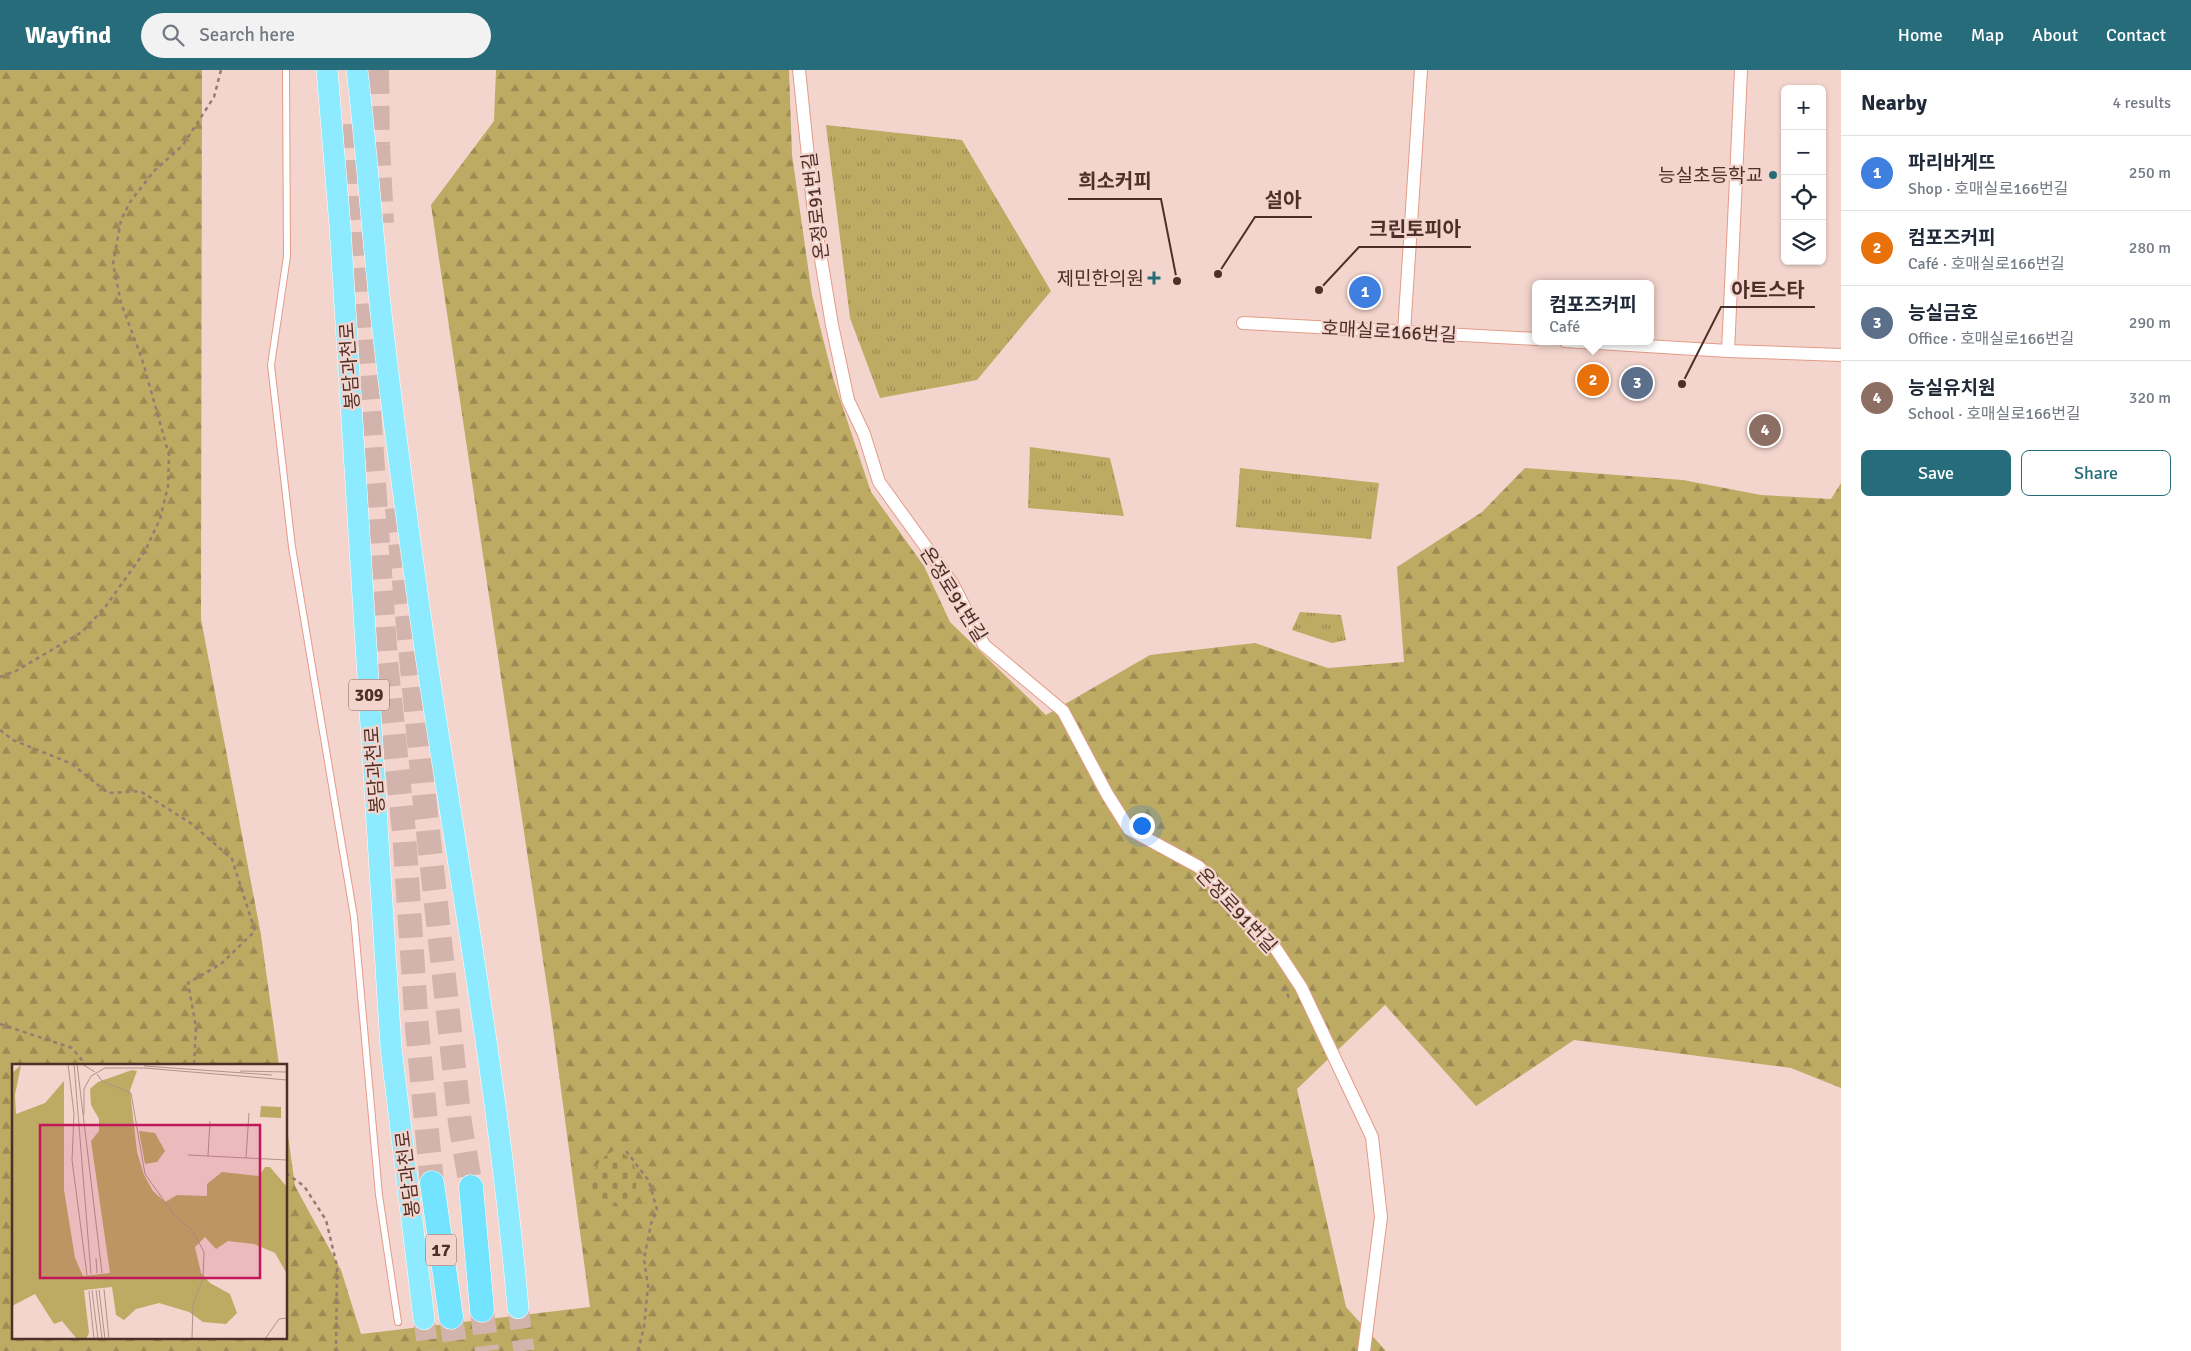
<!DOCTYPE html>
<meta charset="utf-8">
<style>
body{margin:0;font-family:Signika,"Noto Sans KR",sans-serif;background:#f2f2f3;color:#1f2937}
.controls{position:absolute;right:15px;top:15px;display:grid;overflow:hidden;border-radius:8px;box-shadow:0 1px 4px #0004}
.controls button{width:45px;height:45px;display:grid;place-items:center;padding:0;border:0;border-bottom:1px solid #e0e1e3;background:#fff;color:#1f2937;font:25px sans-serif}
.you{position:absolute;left:1141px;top:755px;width:18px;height:18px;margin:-12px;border:4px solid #fff;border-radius:50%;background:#1a73e8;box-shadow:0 0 0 8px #1a73e833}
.badge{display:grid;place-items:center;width:32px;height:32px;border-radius:50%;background:#266c7b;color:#fff;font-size:16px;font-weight:700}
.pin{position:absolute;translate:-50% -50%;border:2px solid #fff;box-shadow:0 1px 5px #0006}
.popup{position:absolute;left:1532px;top:210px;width:122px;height:65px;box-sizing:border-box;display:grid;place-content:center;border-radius:8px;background:#fff;filter:drop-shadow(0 1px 4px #0005);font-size:16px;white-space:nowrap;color:#747a83}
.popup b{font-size:19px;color:#1f2937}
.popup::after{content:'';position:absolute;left:50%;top:100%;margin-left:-10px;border:10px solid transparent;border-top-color:#fff}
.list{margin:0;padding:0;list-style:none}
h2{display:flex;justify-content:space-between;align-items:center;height:65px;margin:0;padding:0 20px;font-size:21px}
h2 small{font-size:16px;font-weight:400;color:#747a83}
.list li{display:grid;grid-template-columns:32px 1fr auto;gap:15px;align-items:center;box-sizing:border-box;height:75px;padding:0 20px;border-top:1px solid #e0e1e3}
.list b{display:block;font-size:19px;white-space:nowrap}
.list p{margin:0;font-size:16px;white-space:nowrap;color:#747a83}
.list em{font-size:16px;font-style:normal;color:#747a83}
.actions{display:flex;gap:10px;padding:15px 20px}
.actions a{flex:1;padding:11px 0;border:1px solid #266c7b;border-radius:8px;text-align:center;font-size:18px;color:#266c7b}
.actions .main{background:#266c7b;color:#fff}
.icon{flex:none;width:28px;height:28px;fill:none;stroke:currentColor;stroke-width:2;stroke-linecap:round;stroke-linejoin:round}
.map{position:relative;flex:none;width:1841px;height:1281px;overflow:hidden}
header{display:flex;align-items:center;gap:30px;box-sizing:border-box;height:70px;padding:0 25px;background:#266c7b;color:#fff}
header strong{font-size:24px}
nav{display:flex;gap:28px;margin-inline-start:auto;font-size:18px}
.search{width:350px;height:45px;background:#f2f2f3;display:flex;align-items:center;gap:12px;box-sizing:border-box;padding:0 18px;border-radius:28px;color:#747a83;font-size:19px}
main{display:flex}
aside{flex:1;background:#fff}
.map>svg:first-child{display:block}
.forest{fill:url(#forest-firs)}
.cemetery{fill:url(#cemetery-stones)}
.park{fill:url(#park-tufts)}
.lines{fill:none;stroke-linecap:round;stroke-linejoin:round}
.trunk-tunnel{stroke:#d3b4ac;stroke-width:21;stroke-dasharray:21 11;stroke-linecap:butt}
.motorway-tunnel{stroke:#d3b4ac;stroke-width:24;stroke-dasharray:24 12;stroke-linecap:butt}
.service-casing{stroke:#e39b88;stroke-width:8}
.minor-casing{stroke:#e39b88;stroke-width:14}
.trunk-casing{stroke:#fff;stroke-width:22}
.motorway-casing{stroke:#fff;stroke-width:25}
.path{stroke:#997b73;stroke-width:2.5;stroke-dasharray:4 4;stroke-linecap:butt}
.service{stroke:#fff;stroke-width:6}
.minor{stroke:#fff;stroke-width:12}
.trunk{stroke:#8eeaff;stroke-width:21}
.motorway{stroke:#72e4ff;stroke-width:24}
.poi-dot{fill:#266c7b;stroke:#f4d5cd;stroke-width:2}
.labels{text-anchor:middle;stroke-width:4.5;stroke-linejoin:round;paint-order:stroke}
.shield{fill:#f4d5cd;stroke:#80625a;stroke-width:1}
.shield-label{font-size:18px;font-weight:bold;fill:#4e3028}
.poi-label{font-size:19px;fill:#4e3028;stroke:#f4d5cd;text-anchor:end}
.street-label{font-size:19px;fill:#4e3028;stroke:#f4d5cd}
.inset-road{fill:none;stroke:#b2938b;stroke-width:1}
.view{fill:#c2185b;fill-opacity:0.15;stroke:#c2185b;stroke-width:2.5}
.inset-edge{fill:none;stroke:#4e3028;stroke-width:2.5}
.leader{fill:none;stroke:#4e3028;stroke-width:2}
.callout-dot{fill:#4e3028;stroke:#f4d5cd;stroke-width:2}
.callout-label{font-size:20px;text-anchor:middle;font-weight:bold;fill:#4e3028;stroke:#f4d5cd;stroke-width:4.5;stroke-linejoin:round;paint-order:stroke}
</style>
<header>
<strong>Wayfind</strong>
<div class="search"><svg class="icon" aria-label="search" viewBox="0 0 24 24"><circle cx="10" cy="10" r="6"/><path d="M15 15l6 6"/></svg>Search here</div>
<nav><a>Home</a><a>Map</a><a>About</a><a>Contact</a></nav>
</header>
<main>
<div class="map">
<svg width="1841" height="1281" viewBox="0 0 1841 1281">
<defs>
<pattern id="forest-firs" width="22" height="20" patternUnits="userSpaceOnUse" patternTransform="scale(1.25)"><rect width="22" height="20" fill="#bdaa63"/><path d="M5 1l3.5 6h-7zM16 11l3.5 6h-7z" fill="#9c8b52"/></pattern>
<pattern id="cemetery-stones" width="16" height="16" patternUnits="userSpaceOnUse" patternTransform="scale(1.25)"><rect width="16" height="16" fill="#bdaa63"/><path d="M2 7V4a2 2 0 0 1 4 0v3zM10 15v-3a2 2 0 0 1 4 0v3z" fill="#9c8b52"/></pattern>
<pattern id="park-tufts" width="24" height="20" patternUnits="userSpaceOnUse" patternTransform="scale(1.25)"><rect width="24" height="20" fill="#bdaa63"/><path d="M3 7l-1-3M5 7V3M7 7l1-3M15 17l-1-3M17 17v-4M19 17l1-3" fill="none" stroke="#9c8b52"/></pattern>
</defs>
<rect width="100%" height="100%" fill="#f4d5cd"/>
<!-- forest -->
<path class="forest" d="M0,0H202L201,549L261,865L279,995H14V1267H286V1051L295,1116L341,1200L361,1264L590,1237L550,937L431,135L494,51L496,0H789L792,85L812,225L833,308L871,422L924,496L950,552L1046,645L1150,585L1255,573L1328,598L1404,592L1397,497L1482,442L1525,398L1683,410L1761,425L1831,429L1841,413V1018L1791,998L1574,970L1476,1036L1385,935L1297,1019L1346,1237L1386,1281H0Z"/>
<!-- cemetery -->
<path class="cemetery" d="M617,1079L631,1089L636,1100V1129L630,1140L589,1130C593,1106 592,1091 617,1079Z"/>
<!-- park -->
<path class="park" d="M826,55L962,70L1051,221L977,310L880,328L850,248Z
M1030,377L1110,388L1124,446L1028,438Z
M1240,398L1379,413L1371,469L1236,457Z
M1300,542L1341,545L1346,570L1332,573L1292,560Z"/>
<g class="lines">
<!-- trunk-tunnel -->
<path class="trunk-tunnel" d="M518,1238L524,1281
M424,1249L428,1281"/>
<!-- motorway-tunnel -->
<path class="motorway-tunnel" d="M377,0L378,75L382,153
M355,54L356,148L386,591L404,762L417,958L432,1113
M397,438L424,725L460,1053L471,1117
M482,1240L487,1281
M451,1247L456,1281"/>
<defs>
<path id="service" d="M286,0L287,186L271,295L292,477L354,847L379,1125L398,1252"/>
<path id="minor" d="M799,0L815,153L832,255L848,330L864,364L879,412L952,513L984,575L1063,641L1107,724L1129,759L1199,797L1276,879L1301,917L1372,1067L1381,1147L1364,1281
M1243,253L1536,269
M1404,262L1421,0
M1565,271L1728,281L1841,285
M1728,281L1741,0"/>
<path id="trunk" d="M327,0L340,156L391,978L424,1249
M357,0C368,89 373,179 384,269C396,374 411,480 426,586C459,803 499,1020 518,1238"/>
<path id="motorway" d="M432,1113L451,1247
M471,1117L482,1240"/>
</defs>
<!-- service casing -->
<use href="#service" class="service-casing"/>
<!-- minor casing -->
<use href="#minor" class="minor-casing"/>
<!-- trunk casing -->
<use href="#trunk" class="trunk-casing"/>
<!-- motorway casing -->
<use href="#motorway" class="motorway-casing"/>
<!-- path -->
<path class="path" d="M0,607L16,601L82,562L106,536L145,481L160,449L168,416L169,385L142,289L121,233L113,194L121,150L130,132L154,101L183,75L214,27L221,0
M0,660L13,670L72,694L108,723L140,721L192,754L232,789L255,861L221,894L188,913L196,957L194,995
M1283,917L1290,929
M0,954L72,978L86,995
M626,1081L649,1111L657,1140L651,1154L644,1189L648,1216L644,1257L638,1281
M286,1103L304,1116L326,1150L337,1196L336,1281"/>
<!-- service -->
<use href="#service" class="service"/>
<!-- minor -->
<use href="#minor" class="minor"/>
<!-- trunk -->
<use href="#trunk" class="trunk"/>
<!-- motorway -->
<use href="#motorway" class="motorway"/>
</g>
<!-- markers -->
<g class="poi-dot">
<circle cx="1773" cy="105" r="5"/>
<path d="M1151.5 200.5h5v5h5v5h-5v5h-5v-5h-5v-5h5z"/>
</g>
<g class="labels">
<!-- shield labels -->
<g class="shield">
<rect x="349" y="609.5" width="40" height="31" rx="4"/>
<rect x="426" y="1164.5" width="30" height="31" rx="4"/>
</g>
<g class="shield-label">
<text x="369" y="631">309</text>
<text x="441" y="1186">17</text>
</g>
<!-- poi labels -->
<g class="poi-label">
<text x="1763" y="112">능실초등학교</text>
<text x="1144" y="215">제민한의원</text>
</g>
<!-- street labels -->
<g class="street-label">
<text transform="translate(815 136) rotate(-97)" y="7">온정로91번길</text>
<text transform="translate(1389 261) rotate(3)" y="7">호매실로166번길</text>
<text transform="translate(349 296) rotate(-94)" y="7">봉담과천로</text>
<text transform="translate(954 524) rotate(58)" y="7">온정로91번길</text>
<text transform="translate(374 700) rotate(-94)" y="7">봉담과천로</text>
<text transform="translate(1237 840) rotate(47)" y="7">온정로91번길</text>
<text transform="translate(407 1104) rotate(-97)" y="7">봉담과천로</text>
</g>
</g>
<!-- overview -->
<g transform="translate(12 994)">
<rect width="275" height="275" fill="#f4d5cd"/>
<path d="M9,1L3,31L4,50L33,39L52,17V126L63,194L71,212L98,209L79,77L87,67V55L79,41L78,25L86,18L120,6L125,7L118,26L125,88L132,111L141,127L153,138L165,131L195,132V120L210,108L247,112L253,103H258L275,123V210L263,189L242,180L216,177L204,185L193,173L183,183L189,209L198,219L218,230L225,249L214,260L191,258L177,248L147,239L124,245L112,256L104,251L100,223L72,226L77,269L74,275H65L50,257L42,260L23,230L0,242V9Z" fill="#bdaa63"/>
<path d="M127,67L143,69L153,87L145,98L133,100Z" fill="#bdaa63"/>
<path d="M249,42L269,43V54L248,53Z" fill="#bdaa63"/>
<path class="inset-road" d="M56,0L62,50L60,96L75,211M62,0L79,210M65,0L90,209M70,0L83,8M132,2L260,11M132,4L275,16M228,7L275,8M85,10L90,17L119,29L133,110L163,152L180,166L192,188L191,215L181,240L180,275M72,51V25L79,12L93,4H132M176,91L275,96M196,92L198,57M234,94L237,49M84,194L85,209M92,225L97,275M80,226L86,275M84,226L90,275M87,226L93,275M77,227L82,275M253,275L267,255L275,254"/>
<path class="view" d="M28,61H248V214H28Z"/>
<rect width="275" height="275" class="inset-edge"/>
</g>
<!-- callouts -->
<path class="leader" d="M1177 211L1161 129H1068M1218 204L1255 147H1312M1319 220L1359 177H1471M1682 314L1721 237H1815"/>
<g class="callout-dot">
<circle cx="1177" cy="211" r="5"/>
<circle cx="1218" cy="204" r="5"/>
<circle cx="1319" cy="220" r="5"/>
<circle cx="1682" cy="314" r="5"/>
</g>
<g class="callout-label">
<text x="1115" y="118">희소커피</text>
<text x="1283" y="137">설아</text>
<text x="1415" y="166">크린토피아</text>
<text x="1768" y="227">아트스타</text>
</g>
</svg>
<div class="controls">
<button>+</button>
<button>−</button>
<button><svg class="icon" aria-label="locate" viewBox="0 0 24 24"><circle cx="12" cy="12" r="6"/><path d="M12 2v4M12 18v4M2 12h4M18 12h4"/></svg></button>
<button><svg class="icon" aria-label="layers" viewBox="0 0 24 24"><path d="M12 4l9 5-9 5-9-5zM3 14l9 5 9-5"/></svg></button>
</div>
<div class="you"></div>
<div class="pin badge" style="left:1365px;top:222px;background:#3f7fe0">1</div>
<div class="pin badge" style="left:1593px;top:310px;background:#e8710a">2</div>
<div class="popup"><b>컴포즈커피</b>Café</div>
<div class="pin badge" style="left:1637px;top:313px;background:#5c6f8a">3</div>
<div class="pin badge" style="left:1765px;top:360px;background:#8d6e63">4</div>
</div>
<aside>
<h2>Nearby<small>4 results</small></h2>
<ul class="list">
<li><span class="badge" style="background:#3f7fe0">1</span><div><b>파리바게뜨</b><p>Shop · 호매실로166번길</p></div><em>250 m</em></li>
<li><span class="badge" style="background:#e8710a">2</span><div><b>컴포즈커피</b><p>Café · 호매실로166번길</p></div><em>280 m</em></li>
<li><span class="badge" style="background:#5c6f8a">3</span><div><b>능실금호</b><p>Office · 호매실로166번길</p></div><em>290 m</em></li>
<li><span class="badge" style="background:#8d6e63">4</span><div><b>능실유치원</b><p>School · 호매실로166번길</p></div><em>320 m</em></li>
</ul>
<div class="actions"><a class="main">Save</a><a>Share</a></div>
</aside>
</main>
